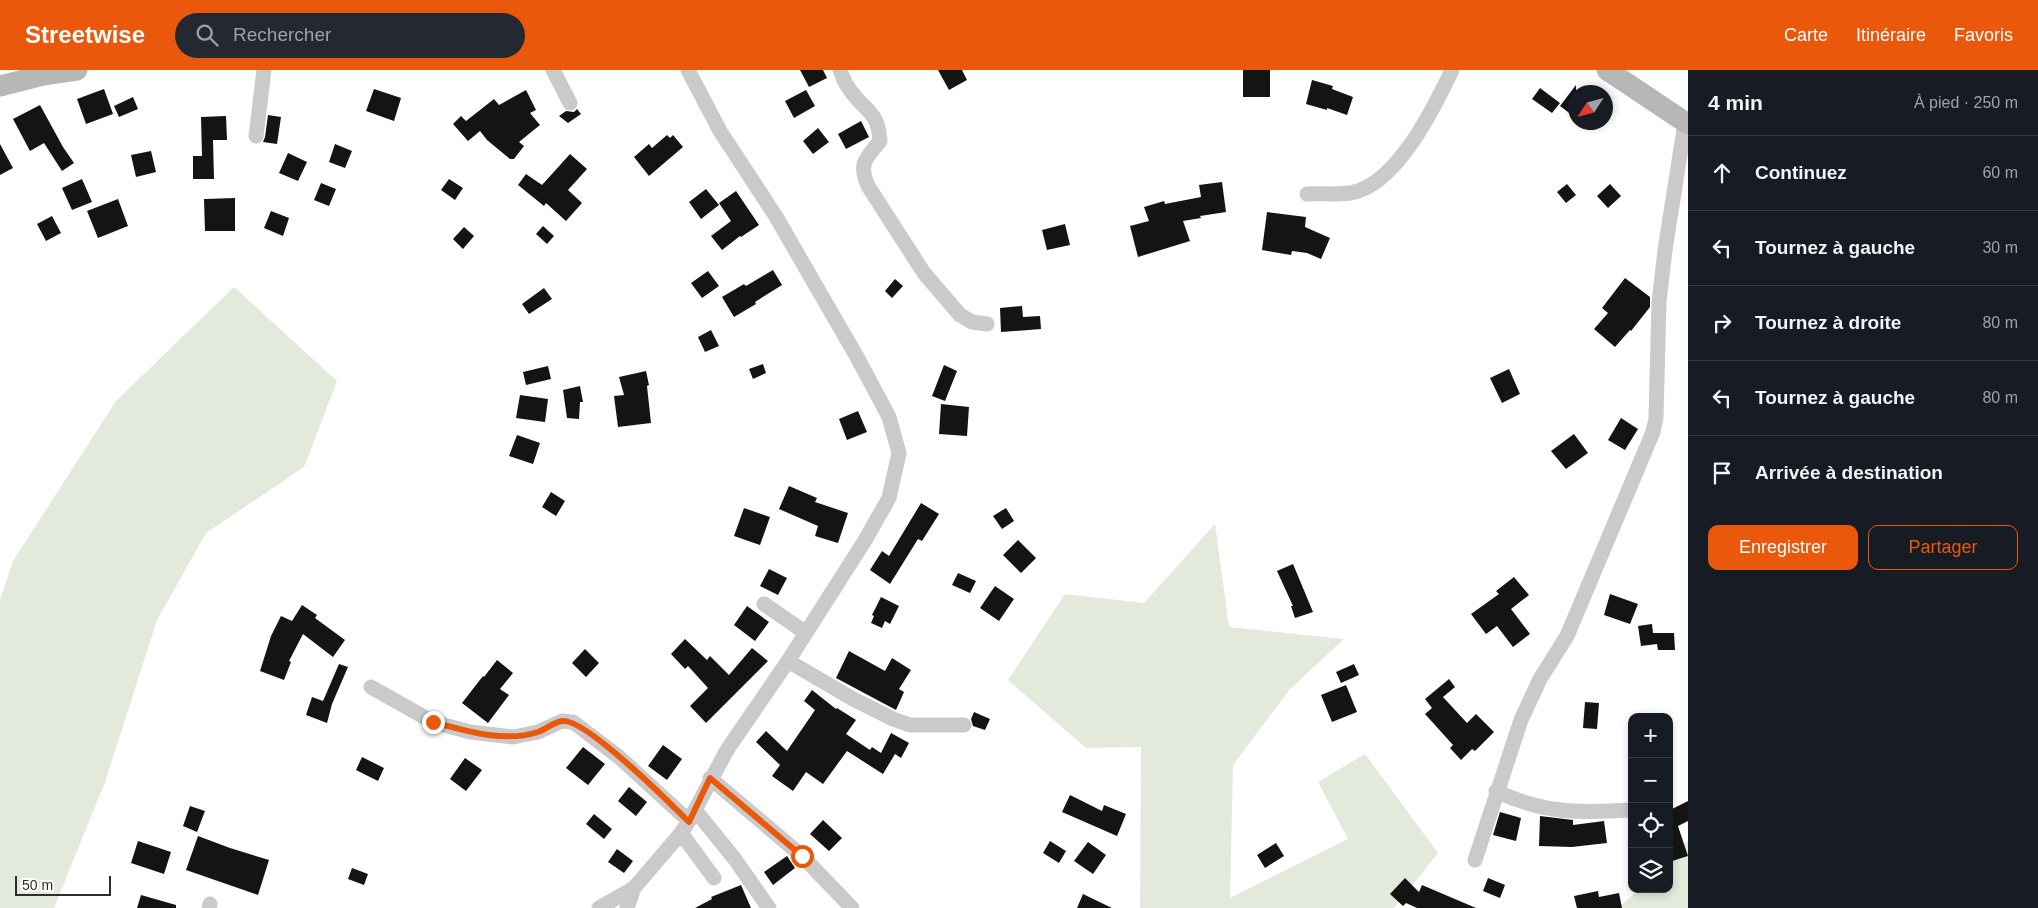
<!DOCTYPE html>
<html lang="fr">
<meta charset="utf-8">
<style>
body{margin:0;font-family:Arial,sans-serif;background:#242831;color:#f1f3f6}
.controls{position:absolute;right:15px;bottom:15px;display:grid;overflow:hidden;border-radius:10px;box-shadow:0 2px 8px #0003}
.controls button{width:45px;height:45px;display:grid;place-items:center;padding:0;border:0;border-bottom:1px solid #363941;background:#171b24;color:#f1f3f6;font:25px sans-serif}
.compass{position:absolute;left:1568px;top:15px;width:45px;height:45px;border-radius:50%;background:#171b24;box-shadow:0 2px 8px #0003;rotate:234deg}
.scale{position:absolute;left:15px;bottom:12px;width:96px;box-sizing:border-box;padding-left:5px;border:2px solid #2d2d2d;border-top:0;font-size:14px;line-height:18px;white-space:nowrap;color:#2d2d2d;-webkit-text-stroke:4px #fff;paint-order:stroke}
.stop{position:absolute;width:15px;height:15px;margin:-11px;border:4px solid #ea580c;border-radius:50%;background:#fff}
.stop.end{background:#ea580c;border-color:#fff;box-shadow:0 1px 5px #0008}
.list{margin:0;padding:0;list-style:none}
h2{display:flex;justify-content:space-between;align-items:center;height:65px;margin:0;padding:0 20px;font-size:21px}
h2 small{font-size:16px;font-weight:400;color:#9ea1a6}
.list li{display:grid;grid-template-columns:32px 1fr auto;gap:15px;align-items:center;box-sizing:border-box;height:75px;padding:0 20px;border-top:1px solid #363941}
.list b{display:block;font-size:19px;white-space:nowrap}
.list em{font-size:16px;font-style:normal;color:#9ea1a6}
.actions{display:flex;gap:10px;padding:15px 20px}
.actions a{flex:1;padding:11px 0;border:1px solid #ea580c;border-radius:10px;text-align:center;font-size:18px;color:#ea580c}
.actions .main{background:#ea580c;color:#fff}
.icon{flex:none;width:28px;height:28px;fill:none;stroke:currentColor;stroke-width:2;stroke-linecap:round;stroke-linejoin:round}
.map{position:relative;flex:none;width:1688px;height:838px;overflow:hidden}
header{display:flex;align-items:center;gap:30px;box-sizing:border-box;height:70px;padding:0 25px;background:#ea580c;color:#fff}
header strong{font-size:24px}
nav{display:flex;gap:28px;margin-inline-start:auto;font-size:18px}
.search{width:350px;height:45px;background:#242831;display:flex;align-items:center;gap:12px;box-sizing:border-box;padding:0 18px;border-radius:28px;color:#9ea1a6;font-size:19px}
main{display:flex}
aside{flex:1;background:#171b24}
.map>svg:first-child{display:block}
.green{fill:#e3eadc}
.building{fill:#141414}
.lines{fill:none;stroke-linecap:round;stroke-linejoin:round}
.street{stroke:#cacaca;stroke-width:15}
.secondary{stroke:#b7b7b7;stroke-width:21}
.route{stroke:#ea580c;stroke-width:6}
</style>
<header>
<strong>Streetwise</strong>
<div class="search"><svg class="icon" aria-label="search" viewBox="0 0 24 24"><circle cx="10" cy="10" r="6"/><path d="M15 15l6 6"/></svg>Rechercher</div>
<nav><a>Carte</a><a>Itinéraire</a><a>Favoris</a></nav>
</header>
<main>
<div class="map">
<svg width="1688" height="838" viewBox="0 0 1688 838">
<rect width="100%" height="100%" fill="#fff"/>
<!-- green -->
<path class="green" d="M234,217L337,311L304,397L206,463L157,550L105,712L54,838H0V530L13,491L116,331Z
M1215,454L1229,557L1344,569L1290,619L1233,695L1230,828L1348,769L1318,712L1365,684L1438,783L1394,838H1140L1141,677L1086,678L1008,610L1065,524L1144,533Z
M1688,770V838H1617L1641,819H1669V796Z"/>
<!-- building -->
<path class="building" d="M800,0H823L827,8L809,17Z
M938,0H962L967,10L949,20Z
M1243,0H1270V27H1243Z
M1312,10L1333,16L1332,19L1353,27L1347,45L1327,38V40L1306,34Z
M1576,15V48L1560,36Z
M1540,18L1560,33L1552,43L1532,29Z
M104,19L113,44L86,54L77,29Z
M374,19L401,28L394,51L366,41Z
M526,20L536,40L530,43L540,55L519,72L524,76L514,89H510L487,70L480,61L468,71L453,54L461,46L466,51L494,29L499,35Z
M806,20L815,36L794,48L785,31Z
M133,27L138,39L119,47L114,36Z
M40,35L63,77L74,93L62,101L44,73L30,81L13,49Z
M577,39L581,44L568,53L559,46L566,41L574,42Z
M268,45L281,47L277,74L263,72L265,67Z
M226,46L227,70H213L214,109H193V86H202L201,47Z
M861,51L869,67L846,79L838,64Z
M818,58L829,72L813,84L803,71Z
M667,65L670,68L673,65L683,77L649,106L634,87L649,74L652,78Z
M0,74L13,98L0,105Z
M335,74L352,81L345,98L329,92Z
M151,81L156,102L136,107L131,85Z
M288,83L307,92L298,111L279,103Z
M570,84L587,99L568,120L582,133L566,151L546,133L544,136L518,115L526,104L542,115Z
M82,109L92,132L72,140L62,118Z
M449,109L463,118L455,130L441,120Z
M1222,112L1226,142L1200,146L1201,148L1183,151L1190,171L1138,187L1130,156L1149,151L1144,137L1164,131L1165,134L1201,127L1199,115Z
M321,113L336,119L329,136L314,130Z
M1567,114L1576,125L1566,133L1557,122Z
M1610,114L1621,126L1608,138L1597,126Z
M706,119L719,135L701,149L689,132Z
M736,121L759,155L741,167L740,166L722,180L711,166L731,151L719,133Z
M235,128V161H205L204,129Z
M118,129L128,156L98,168L87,141Z
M271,141L289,148L283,166L264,158Z
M1267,142L1306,147L1305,157L1330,168L1321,189L1307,183L1292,181L1291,185L1262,180Z
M52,146L61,163L46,171L37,154Z
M1065,154L1070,175L1047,180L1042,160Z
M543,156L554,166L547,174L536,164Z
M464,157L474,166L463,179L453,169Z
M773,200L782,215L755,232L756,234L734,247L722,227L744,214L746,216Z
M708,201L719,216L702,228L691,213Z
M1625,208L1650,227V237L1631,261L1630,260L1615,277L1594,259L1608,243L1602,238Z
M895,209L903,216L892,228L885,221Z
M544,218L552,229L529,244L522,234Z
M1022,236L1023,247L1040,246L1041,259L1001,262L1000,238Z
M711,260L719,276L705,282L698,267Z
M763,294L766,303L753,309L749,299Z
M944,295L957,301L945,331L932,326Z
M548,296L551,309L526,315L523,302Z
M1509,299L1520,324L1502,333L1490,308Z
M646,301L649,315L647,316L651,353L618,357L614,326L624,325L619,307Z
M580,316L583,332H580L579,349L567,348L563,320Z
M520,325L548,329L545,352L516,348Z
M941,334L969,337L967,366L939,364Z
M858,341L867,362L847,370L839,349Z
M1621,348L1638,359L1625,380L1608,370Z
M1574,364L1588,383L1566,399L1551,381Z
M517,365L540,373L533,394L509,386Z
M789,416L817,428L815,432L848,443L838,473L815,466L818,456L779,439Z
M551,422L565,431L556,446L542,437Z
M921,433L939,444L922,471L918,469L890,514L870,500L882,481L889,486Z
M744,438L770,447L760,475L734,466Z
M1006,438L1014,451L1002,459L993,446Z
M1018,470L1036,488L1021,503L1003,485Z
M1293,494L1313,542L1295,548L1291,536H1293L1277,501Z
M769,499L787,508L778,525L760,516Z
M958,503L976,511L970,523L952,515Z
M1514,507L1529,525L1511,539L1530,564L1513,577L1497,556L1486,564L1471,544L1499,524L1496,521Z
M995,516L1014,529L999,551L980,538Z
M1610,524L1638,534L1630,554L1604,545Z
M881,527L899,536L890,554L885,551L882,558L871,553L874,546L872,545Z
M302,535L317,545L315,548L345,570L333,587L303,564L289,591L291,592L284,610L260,601L271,566L281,546L292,551Z
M747,536L769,552L755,571L734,555Z
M1652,554L1653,563H1674L1675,580H1658L1657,574L1641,576L1638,556Z
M685,569L707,590L710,586L729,605L752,578L768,591L706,653L690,636L708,618L688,596L685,599L671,584Z
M585,579L599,593L586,607L572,593Z
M849,581L885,601L892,588L911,600L899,619L904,622L896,640L836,608Z
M497,590L513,603L500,619L509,625L488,653L462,633L483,606L484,607Z
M339,594L348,597L332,634L327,653L306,645L312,627L323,631Z
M1354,594L1359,605L1341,613L1336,602Z
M1449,609L1455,617L1443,627L1467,653L1476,644L1494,662L1475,681L1472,679L1461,690L1450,678L1453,675L1425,644L1432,638L1425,629Z
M1346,615L1357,642L1332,652L1321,625Z
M812,620L836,639L837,638L856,650L846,664L870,680L872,677L881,683L891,663L909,673L901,688L895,684L883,704L847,681L823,714L806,702L793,721L772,706L780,695L756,672L766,661L787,681L815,640L804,631Z
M1585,632L1599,633L1597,659L1583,658Z
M974,642L990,649L985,660L973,656L971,649Z
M663,675L682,689L667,710L648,696Z
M583,677L605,694L588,715L566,698Z
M362,687L384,698L378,711L356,700Z
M465,688L482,700L466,721L450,709Z
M629,717L647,732L636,746L618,731Z
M1070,725L1102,741L1104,735L1126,744L1117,766L1062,742Z
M1688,731V751L1678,756L1688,786L1669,792V736L1671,735L1672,739Z
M190,736L205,741L197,762L183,756Z
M1500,742L1521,748L1516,771L1493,765Z
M594,744L612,759L604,769L586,754Z
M1540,746L1573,750V755L1604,751L1607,773L1572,777L1539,776Z
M823,750L842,768L829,781L810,764Z
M198,766L230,778L269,790L258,825L186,800Z
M138,771L171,782L164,804L131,793Z
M1050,771L1066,781L1059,793L1043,783Z
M1088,772L1106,785L1093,804L1074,791Z
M1276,773L1284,786L1265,798L1257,785Z
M617,779L633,791L624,803L608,792Z
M787,786L795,798L773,815L764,802Z
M352,798L368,804L364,815L348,809Z
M1405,808L1419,822L1422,815L1476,838H1417L1406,833L1403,836L1390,824Z
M1488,808L1505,815L1500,828L1483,821Z
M741,815L751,838H695L712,829L711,827Z
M1598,821L1599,827L1619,823L1622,838H1577L1574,826Z
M1083,824L1112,838H1077Z
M141,825L176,835V838H137Z"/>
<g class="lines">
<!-- street -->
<path class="street" d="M553,0L570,33
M840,0C843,9 847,17 853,24C868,43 878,42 880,71C866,89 858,93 868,116L924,203L960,245L972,252L987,254
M256,66L264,0
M1307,124C1321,123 1336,125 1350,123C1396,116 1434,38 1452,0
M764,534L806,563
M788,591L853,629L893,649L910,655H964
M371,617L433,652L470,662L513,667L538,662L562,651L573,652L619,687L689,751
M710,708L802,786L852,838
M1496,721C1544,744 1580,743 1632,740
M695,740L734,788L769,838
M681,763L714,808
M1475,790L1521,650L1540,609L1567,566L1653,362L1656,348L1659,232L1665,180L1685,53
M209,838L210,834
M599,838L634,818
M627,838L634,818L681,763L689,751L727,680L788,591L864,472L889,428L899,383L889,347L857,287L775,145L720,61L688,0"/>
<!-- secondary -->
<path class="secondary" d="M1607,0L1688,54
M0,16L43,5L77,0"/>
</g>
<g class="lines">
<!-- route -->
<path class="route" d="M433,652C466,661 504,673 538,662C546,659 554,652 562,651C584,647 670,733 689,752L710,708L802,786"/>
</g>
</svg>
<div class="controls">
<button>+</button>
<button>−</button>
<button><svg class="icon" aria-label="locate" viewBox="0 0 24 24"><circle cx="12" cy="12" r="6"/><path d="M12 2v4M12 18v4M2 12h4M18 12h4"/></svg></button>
<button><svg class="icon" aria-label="layers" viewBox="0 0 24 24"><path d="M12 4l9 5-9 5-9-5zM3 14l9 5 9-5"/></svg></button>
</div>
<svg class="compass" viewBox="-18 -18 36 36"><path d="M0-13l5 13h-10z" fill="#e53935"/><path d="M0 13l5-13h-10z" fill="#9ea1a6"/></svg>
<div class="scale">50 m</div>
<div class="stop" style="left:802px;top:786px"></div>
<div class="stop end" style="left:433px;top:652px"></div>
</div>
<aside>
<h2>4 min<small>À pied · 250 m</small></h2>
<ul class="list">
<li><svg class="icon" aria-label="ahead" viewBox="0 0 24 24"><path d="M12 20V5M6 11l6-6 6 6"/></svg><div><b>Continuez</b></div><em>60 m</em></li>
<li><svg class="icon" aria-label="left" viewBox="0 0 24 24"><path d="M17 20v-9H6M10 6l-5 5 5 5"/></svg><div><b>Tournez à gauche</b></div><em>30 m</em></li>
<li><svg class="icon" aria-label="right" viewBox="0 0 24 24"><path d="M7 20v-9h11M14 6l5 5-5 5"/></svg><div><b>Tournez à droite</b></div><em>80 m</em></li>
<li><svg class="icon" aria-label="left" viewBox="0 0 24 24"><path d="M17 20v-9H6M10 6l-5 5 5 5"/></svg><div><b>Tournez à gauche</b></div><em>80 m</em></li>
<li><svg class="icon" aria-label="arrive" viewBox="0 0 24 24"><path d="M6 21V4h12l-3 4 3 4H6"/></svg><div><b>Arrivée à destination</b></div></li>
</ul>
<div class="actions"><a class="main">Enregistrer</a><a>Partager</a></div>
</aside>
</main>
